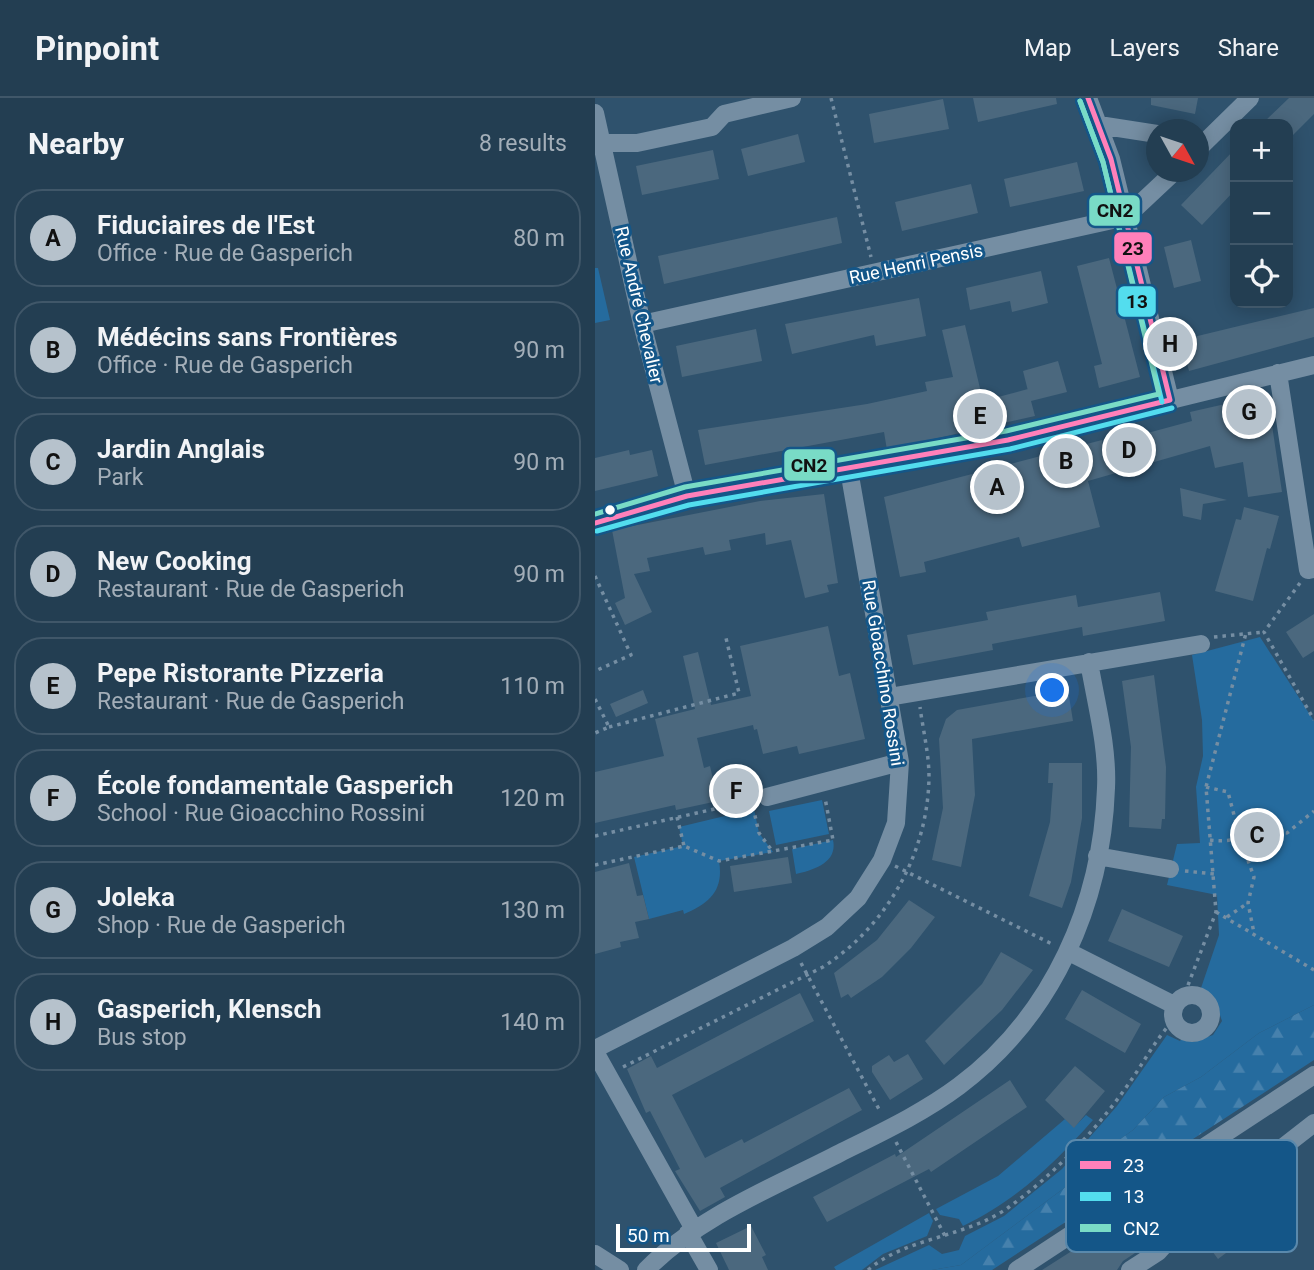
<!DOCTYPE html>
<meta charset="utf-8">
<style>
body{margin:0;font-family:Roboto,sans-serif;background:#2b4559;color:#f1f3f6}
.controls{position:absolute;right:21px;top:21px;display:grid;overflow:hidden;border-radius:14px;box-shadow:0 4px 18px #0003}
.controls button{width:63px;height:63px;display:grid;place-items:center;padding:0;border:0;border-bottom:2px solid #405769;background:#233e52;color:#f1f3f6;font:35px sans-serif}
.compass{position:absolute;left:551px;top:21px;width:63px;height:63px;border-radius:50%;background:#233e52;box-shadow:0 4px 18px #0003;rotate:130deg}
.scale{position:absolute;left:21px;bottom:18px;width:135px;box-sizing:border-box;padding-left:7px;border:4px solid #fff;border-top:0;font-size:19px;line-height:24px;white-space:nowrap;color:#fff;-webkit-text-stroke:5px #145688;paint-order:stroke}
.you{position:absolute;left:458px;top:593px;width:24px;height:24px;margin:-18px;border:5px solid #fff;border-radius:50%;background:#1a73e8;box-shadow:0 0 0 10px #1a73e833}
.badge{display:grid;place-items:center;width:46px;height:46px;border-radius:50%;background:#b6c2cc;color:#111;font-size:23px;font-weight:700}
.pin{position:absolute;translate:-50% -50%;border:4px solid #fff;box-shadow:0 2px 7px #0006}
.list{margin:0;padding:0;list-style:none}
h2{display:flex;justify-content:space-between;align-items:center;height:91px;margin:0;padding:0 28px;font-size:30px}
h2 small{font-size:23px;font-weight:400;color:#a3aeb8}
.list li{display:grid;grid-template-columns:46px 1fr auto;gap:21px;align-items:center;box-sizing:border-box;height:98px;margin:0 14px 14px;padding:0 14px;border:2px solid #405769;border-radius:28px}
.list b{display:block;font-size:26px;white-space:nowrap}
.list p{margin:0;font-size:23px;white-space:nowrap;color:#a3aeb8}
.list em{font-size:23px;font-style:normal;color:#a3aeb8}
.icon{flex:none;width:38px;height:38px;fill:none;stroke:currentColor;stroke-width:2;stroke-linecap:round;stroke-linejoin:round}
.map{position:relative;flex:none;width:719px;height:1172px;overflow:hidden}
header{display:flex;align-items:center;gap:42px;box-sizing:border-box;height:98px;padding:0 35px;background:#233e52;border-bottom:2px solid #405769}
header strong{font-size:33px}
nav{display:flex;gap:38px;margin-inline-start:auto;font-size:24px}
main{display:flex}
aside{flex:1;background:#233e52}
.map>svg:first-child{display:block}
.green{fill:#256b9e}
.forest{fill:url(#forest-firs)}
.building{fill:#4b687e}
.lines{fill:none;stroke-linecap:round;stroke-linejoin:round}
.path{stroke:#758ea3;stroke-width:3.5;stroke-dasharray:3.5 5;stroke-linecap:butt}
.minor{stroke:#758ea3;stroke-width:18}
.bus-1-casing{stroke:#145688;stroke-width:10}
.bus-2-casing{stroke:#145688;stroke-width:10}
.bus-3-casing{stroke:#145688;stroke-width:10}
.bus-1{stroke:#ff80ba;stroke-width:5}
.bus-2{stroke:#53ddee;stroke-width:5}
.bus-3{stroke:#79dbc6;stroke-width:5}
.bus-dot{fill:#fff;stroke:#145688;stroke-width:2.5}
.labels{text-anchor:middle;stroke-width:6;stroke-linejoin:round;paint-order:stroke}
.street-label{font-size:18px;fill:#fff;stroke:#145688}
.key{fill:#145688;stroke:#5a89ac;stroke-width:2}
.key-label{font-size:19px;fill:#fff}
.line-badge{stroke:#145688;stroke-width:2.5}
.pale-badge-label{font-size:19px;text-anchor:middle;font-weight:bold;fill:#111}
</style>
<header>
<strong>Pinpoint</strong>
<nav><a>Map</a><a>Layers</a><a>Share</a></nav>
</header>
<main>
<aside>
<h2>Nearby<small>8 results</small></h2>
<ul class="list">
<li><span class="badge">A</span><div><b>Fiduciaires de l'Est</b><p>Office · Rue de Gasperich</p></div><em>80 m</em></li>
<li><span class="badge">B</span><div><b>Médécins sans Frontières</b><p>Office · Rue de Gasperich</p></div><em>90 m</em></li>
<li><span class="badge">C</span><div><b>Jardin Anglais</b><p>Park</p></div><em>90 m</em></li>
<li><span class="badge">D</span><div><b>New Cooking</b><p>Restaurant · Rue de Gasperich</p></div><em>90 m</em></li>
<li><span class="badge">E</span><div><b>Pepe Ristorante Pizzeria</b><p>Restaurant · Rue de Gasperich</p></div><em>110 m</em></li>
<li><span class="badge">F</span><div><b>École fondamentale Gasperich</b><p>School · Rue Gioacchino Rossini</p></div><em>120 m</em></li>
<li><span class="badge">G</span><div><b>Joleka</b><p>Shop · Rue de Gasperich</p></div><em>130 m</em></li>
<li><span class="badge">H</span><div><b>Gasperich, Klensch</b><p>Bus stop</p></div><em>140 m</em></li>
</ul>
</aside>
<div class="map">
<svg width="719" height="1172" viewBox="0 0 719 1172">
<defs>
<pattern id="forest-firs" width="22" height="20" patternUnits="userSpaceOnUse" patternTransform="scale(1.75)"><rect width="22" height="20" fill="#256b9e"/><path d="M5 1l3.5 6h-7zM16 11l3.5 6h-7z" fill="#4681ad"/></pattern>
</defs>
<rect width="100%" height="100%" fill="#2f526d"/>
<!-- green -->
<path class="green" d="M0,170H3L15,222L0,225Z
M665,539L719,623V907L664,935L606,979L569,999L538,1032L502,1058L476,1085L366,1167L337,1172H280L334,1147L347,1156L364,1152L370,1138L409,1118L467,1071L522,1008L572,937L585,943L588,939L598,944L618,937L627,923L620,902L606,890L624,837L622,797L572,787L582,746L605,745L601,689L608,658L607,622L597,557Z
M227,702L234,736L181,747L174,713Z
M159,711L164,735L178,754L124,763C129,792 115,805 89,816L88,812L54,821L39,759L88,748L84,729Z
M238,742C243,765 218,772 201,776L197,751Z
M491,1017L498,1022C460,1065 421,1103 368,1128L364,1121L345,1117L341,1111L403,1078L470,1021L479,1029Z
M334,1115L338,1123L332,1138L288,1156L267,1172H241L239,1169Z"/>
<!-- forest -->
<path class="forest" d="M719,907V962L397,1172H337L366,1167L476,1085L502,1058L538,1032L569,999L606,979L664,935Z"/>
<!-- building -->
<path class="building" d="M378,0H461L462,6L383,24Z
M556,0H603L600,16L556,7Z
M694,0H719V16L693,42V26H667Z
M348,1L354,31L279,45L274,16Z
M203,36L210,64L153,78L146,51Z
M640,51V92L607,127L586,107Z
M118,52L124,81L47,97L41,68Z
M482,64L489,93L415,109L409,81Z
M376,86L383,115L307,133L300,104Z
M242,119L247,145L69,186L63,158Z
M596,142L606,183L579,190L569,149Z
M514,160L545,279L504,290L499,268L507,266L482,168Z
M446,173L453,205L417,214L415,203L375,212L371,190Z
M324,200L331,238L281,248L279,237L197,256L190,226Z
M719,210V239L594,273L586,242Z
M370,227L388,303L433,291L434,297L428,273L463,263L472,294L436,303L440,318L299,350L292,352L289,334L110,367L103,332L272,306L332,293L330,284L358,279L347,232Z
M161,231L167,263L87,279L81,248Z
M661,299L674,307L687,394L653,399L648,364L620,370L615,348L493,383L505,429L427,449L424,439L329,464L331,474L305,479L289,399L507,342L508,347L597,323L595,314Z
M34,352L35,357L57,352L63,378L0,393V360Z
M585,390L632,402L608,406L606,422L588,418Z
M229,396L243,485L232,487L234,494L210,500L196,442L171,447L170,435L134,442L136,452L110,457L108,449L52,460L55,473L39,476L57,514L30,527L20,505L30,500L17,432L165,403Z
M649,409L684,418L675,451L672,450L658,503L620,493L641,421L646,422Z
M565,494L570,523L488,538L487,529L397,546L398,552L318,567L312,537L393,522L391,514L481,497L483,509Z
M719,516V553L708,560L691,534Z
M233,528L244,578L255,575L270,641L204,656L202,648L168,656L162,631L159,632L158,627L102,640L109,670L115,668L123,703L81,712L80,707L0,725V674L69,658L60,621L100,611L88,558L103,554L116,607L156,598L145,548Z
M559,577L571,669L570,721H567L566,731L534,729L536,649L527,583Z
M48,592L53,605L21,619L15,606Z
M473,592L478,623L377,641L380,697L366,769L337,762L348,710L344,641L351,621L362,612Z
M454,665H487V720L476,784L467,810L434,798L455,724L458,685H453Z
M193,759L197,785L139,794L135,768Z
M34,765L42,798L48,797L54,821L40,824L44,840L25,844L26,849L0,856V774Z
M314,802L340,819L316,850L287,879L256,900L253,896L246,900L239,875L282,842Z
M527,811L588,838L574,869L513,843Z
M406,854L438,872L407,912L349,967L330,943L387,886Z
M487,892L546,926L530,955L470,921Z
M205,895L219,923L77,997L110,1060L147,1041L149,1045L254,990L267,1012L125,1090L130,1099L105,1113L80,1073L85,1071L55,1013L51,1015L32,971L56,958L62,970Z
M313,956L328,981L295,1002L277,974V968L294,957L299,964Z
M480,968L510,993L479,1030L450,1002Z
M415,982L432,1009L336,1074L334,1071L232,1124L218,1099L300,1056L301,1059Z
M670,1077L686,1099L664,1115L671,1125L623,1161L600,1130L612,1117Z
M574,1091L586,1111L574,1124L545,1143L549,1149L528,1163L522,1172H447Z
M156,1128L171,1157L167,1159L173,1172H134L121,1145Z"/>
<g class="lines">
<!-- path -->
<path class="path" d="M236,0L276,159
M0,478L36,557L0,573
M705,485L669,534L719,622
M619,539L669,534
M0,601L14,629L0,635
M14,629L144,595L131,540
M611,689L633,694L645,740L659,779L653,805L659,835
M158,709L164,735L178,754
M82,719L89,748
M0,738L155,703
M615,742C642,746 665,732 692,735L719,713
M0,767L89,748L124,763L238,742L230,700
M300,768L457,846
M590,773L619,776
M621,814L719,872
M632,819L653,805
M206,865L286,1015
M590,895L621,814L611,689L651,535
M28,969L228,869C292,828 333,755 334,679C334,656 328,632 325,609
M301,1044L350,1138
M273,1172C311,1139 371,1140 414,1109C461,1075 504,1029 537,981C550,962 561,941 577,924"/>
<!-- minor -->
<path class="minor" d="M493,0L516,61L575,302
M0,15L47,226L92,398
M504,27L562,36
M0,45H42L117,29L129,16L197,0
M604,50L655,0
M47,226L531,119L579,74
M683,275L713,472L719,471
M0,425L92,398L413,342L719,267
M294,599L606,546
M172,699L305,664
M502,758L575,771
M474,854L579,907
M578 916a19 19 0 1 1 38 0a19 19 0 1 1-38 0Z
M0,951L198,850L232,829L263,800L287,762L301,725L305,664L254,372
M0,954L99,1131
M93,1135L114,1172
M0,1156L25,1172
M51,1172C104,1118 179,1089 245,1055C285,1035 328,1015 364,988C458,918 507,805 511,690C513,649 501,605 494,564
M422,1172L719,977
M535,1172L563,1154L604,1108L660,1071L719,1025"/>
<defs>
<path id="bus-1" d="M493,0L516,61L575,302
M0,425L92,398L413,342L575,302"/>
<path id="bus-2" d="M485,3L508,64L567,304
M2,433L94,407L415,351L577,310"/>
<path id="bus-3" d="M0,416L90,389L411,333L564,296L508,64L485,3"/>
</defs>
<!-- bus-1 casing -->
<use href="#bus-1" class="bus-1-casing"/>
<!-- bus-2 casing -->
<use href="#bus-2" class="bus-2-casing"/>
<!-- bus-3 casing -->
<use href="#bus-3" class="bus-3-casing"/>
<!-- bus-1 -->
<use href="#bus-1" class="bus-1"/>
<!-- bus-2 -->
<use href="#bus-2" class="bus-2"/>
<!-- bus-3 -->
<use href="#bus-3" class="bus-3"/>
</g>
<!-- markers -->
<circle class="bus-dot" cx="15" cy="412" r="6"/>
<g class="labels">
<!-- street labels -->
<g class="street-label">
<text transform="translate(321 166) rotate(-12)" y="6">Rue Henri Pensis</text>
<text transform="translate(44 207) rotate(77)" y="6">Rue André Chevalier</text>
<text transform="translate(288 575) rotate(81)" y="6">Rue Gioacchino Rossini</text>
</g>
</g>
<!-- legend -->
<rect x="471" y="1042" width="231" height="112" rx="10" class="key"/>
<rect x="485" y="1063" width="31" height="8" fill="#ff80ba"/>
<rect x="485" y="1094" width="31" height="9" fill="#53ddee"/>
<rect x="485" y="1126" width="31" height="8" fill="#79dbc6"/>
<g class="key-label">
<text x="528" y="1074">23</text>
<text x="528" y="1105">13</text>
<text x="528" y="1137">CN2</text>
</g>
<g class="line-badge">
<rect x="493" y="96" width="53" height="33" rx="7" fill="#79dbc6"/>
<rect x="518" y="133" width="40" height="34" rx="7" fill="#ff80ba"/>
<rect x="522" y="187" width="40" height="33" rx="7" fill="#53ddee"/>
<rect x="188" y="350" width="53" height="34" rx="7" fill="#79dbc6"/>
</g>
<g class="pale-badge-label">
<text x="520" y="119">CN2</text>
<text x="538" y="157">23</text>
<text x="542" y="210">13</text>
<text x="214" y="374">CN2</text>
</g>
</svg>
<div class="controls">
<button>+</button>
<button>−</button>
<button><svg class="icon" aria-label="locate" viewBox="0 0 24 24"><circle cx="12" cy="12" r="6"/><path d="M12 2v4M12 18v4M2 12h4M18 12h4"/></svg></button>
</div>
<svg class="compass" viewBox="-18 -18 36 36"><path d="M0-13l5 13h-10z" fill="#e53935"/><path d="M0 13l5-13h-10z" fill="#a3aeb8"/></svg>
<div class="scale">50 m</div>
<div class="you"></div>
<div class="pin badge" style="left:402px;top:389px">A</div>
<div class="pin badge" style="left:471px;top:363px">B</div>
<div class="pin badge" style="left:662px;top:737px">C</div>
<div class="pin badge" style="left:534px;top:352px">D</div>
<div class="pin badge" style="left:385px;top:318px">E</div>
<div class="pin badge" style="left:141px;top:693px">F</div>
<div class="pin badge" style="left:654px;top:314px">G</div>
<div class="pin badge" style="left:575px;top:246px">H</div>
</div>
</main>
